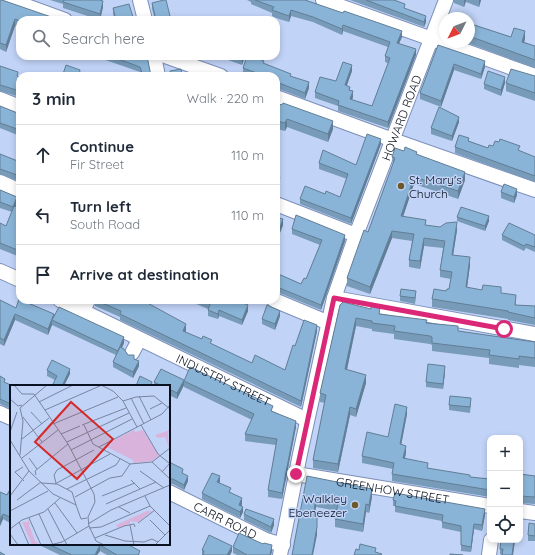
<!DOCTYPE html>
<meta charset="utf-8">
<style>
body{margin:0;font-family:Quicksand,sans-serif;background:#f2f2f3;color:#1f2937}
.controls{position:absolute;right:12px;bottom:12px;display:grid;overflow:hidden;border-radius:8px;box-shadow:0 2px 6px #0003}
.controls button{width:36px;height:36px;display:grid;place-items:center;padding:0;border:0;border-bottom:1px solid #e0e1e3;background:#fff;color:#1f2937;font:20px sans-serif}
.compass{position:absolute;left:439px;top:12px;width:36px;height:36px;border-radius:50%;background:#fff;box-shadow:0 2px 6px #0003;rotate:228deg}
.stop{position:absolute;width:12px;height:12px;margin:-9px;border:3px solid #db2777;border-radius:50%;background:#fff}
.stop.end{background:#db2777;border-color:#fff;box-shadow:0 1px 4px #0008}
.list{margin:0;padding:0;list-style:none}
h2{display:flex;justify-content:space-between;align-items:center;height:52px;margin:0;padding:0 16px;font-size:17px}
h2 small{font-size:13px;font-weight:400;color:#747a83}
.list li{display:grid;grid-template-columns:26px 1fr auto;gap:12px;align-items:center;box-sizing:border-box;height:60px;padding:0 16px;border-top:1px solid #e0e1e3}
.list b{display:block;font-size:15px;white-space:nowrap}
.list p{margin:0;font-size:13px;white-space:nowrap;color:#747a83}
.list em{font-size:13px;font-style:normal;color:#747a83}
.icon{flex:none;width:22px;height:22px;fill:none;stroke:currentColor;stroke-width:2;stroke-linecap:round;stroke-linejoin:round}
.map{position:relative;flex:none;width:535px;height:555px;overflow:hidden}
.search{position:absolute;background:#fff;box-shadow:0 2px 6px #0003;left:16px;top:16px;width:264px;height:44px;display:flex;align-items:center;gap:10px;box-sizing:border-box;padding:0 14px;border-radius:12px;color:#747a83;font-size:15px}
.panel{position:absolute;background:#fff;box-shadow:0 2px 6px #0003;left:16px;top:72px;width:264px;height:232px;border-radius:12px}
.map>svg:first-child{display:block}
</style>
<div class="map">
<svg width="535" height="555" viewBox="0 0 535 555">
<rect width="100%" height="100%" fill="#c1d3f7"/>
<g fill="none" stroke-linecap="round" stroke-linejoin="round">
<g stroke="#7b8fb9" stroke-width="16">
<g id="minor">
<path d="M 10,0 L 65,20"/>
<path d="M 140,0 L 145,20"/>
<path d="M 323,0 L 535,76"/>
<path d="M 154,56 L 158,76"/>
<path d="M 165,56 L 221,76"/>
<path d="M 276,97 L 393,140 L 535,190"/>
<path d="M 0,99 L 20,107"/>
<path d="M 0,182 L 20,191"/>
<path d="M 276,204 L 356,235"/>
<path d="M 0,271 L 20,280"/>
<path d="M 334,298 L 535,334"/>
<path id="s1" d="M 60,300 L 307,420"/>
<path d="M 274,300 L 329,323"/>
<path d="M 83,311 L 88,300"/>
<path d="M 132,353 L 139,340"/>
<path d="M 0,413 L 11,418"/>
<path id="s2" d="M 296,474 L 490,506"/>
<path id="s3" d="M 169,492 L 266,540 L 283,545"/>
<path d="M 520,511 L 535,513"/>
<path id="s4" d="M 280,555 L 300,454 L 334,298 L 356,235 L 446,0"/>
<path d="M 489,555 L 491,540"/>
</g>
</g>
<use href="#minor" stroke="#fff" stroke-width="14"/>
</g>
<path fill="#779bb9" d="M 0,0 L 20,20 L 20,28 L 15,26 L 6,52 L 0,49 Z
M 50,0 L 100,0 L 103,7 L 100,20 L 63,8 L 63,4 Z
M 247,0 L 305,0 L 402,37 L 399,43 L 416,55 L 388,128 L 338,111 L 338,106 L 315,98 L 315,92 L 336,81 L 352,71 L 346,86 L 350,90 L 353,97 L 352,100 L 372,106 L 388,63 L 385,62 L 385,56 L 388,47 L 343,31 L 342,35 L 313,22 L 291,16 L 289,22 L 279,19 L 272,16 L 272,13 L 251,4 L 251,2 Z
M 350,0 L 394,0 L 405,9 L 426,22 L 424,27 Z
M 454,0 L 481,0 L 479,7 L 466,2 L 464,7 L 454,3 Z
M 152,3 L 171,20 L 155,20 L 152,9 Z
M 113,8 L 133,20 L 115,20 L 113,14 Z
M 469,21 L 472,24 L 511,37 L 525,39 L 524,42 L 535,46 L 535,68 L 465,42 L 469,42 Z
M 438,45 L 485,67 L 481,79 L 454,70 L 441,107 L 420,99 L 420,93 Z
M 94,56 L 147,56 L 151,76 L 141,76 L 140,72 Z
M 191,56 L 201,56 L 200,59 Z
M 217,56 L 245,56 L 242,65 Z
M 264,64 L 291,76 L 309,88 L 305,99 L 279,89 L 276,89 L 276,76 L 250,76 L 243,74 L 243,68 Z
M 0,66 L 20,77 L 20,97 L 0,91 Z
M 535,76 L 535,101 L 506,91 L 506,83 Z
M 505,83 L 501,96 L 484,89 L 484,84 Z
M 276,103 L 333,129 L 328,142 L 287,127 L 285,131 L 277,129 L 277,121 L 276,120 Z
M 0,106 L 20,114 L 20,136 L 0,128 Z
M 459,122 L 452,141 L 431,134 L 431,128 Z
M 469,141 L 488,148 L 493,146 L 520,151 L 535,157 L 535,182 L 455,153 L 455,147 Z
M 381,144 L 351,224 L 300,204 L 300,199 L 325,194 L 340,197 L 347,179 L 319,169 L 319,163 L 356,165 Z
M 404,151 L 417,154 L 465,180 L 458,199 L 414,184 L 403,216 L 426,225 L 457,230 L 453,255 L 470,265 L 467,288 L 501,293 L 516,303 L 516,305 L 535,306 L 535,325 L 508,320 L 508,319 L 432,307 L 432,299 L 446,291 L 449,289 L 451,279 L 440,277 L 440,270 L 443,248 L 424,246 L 420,269 L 409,267 L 409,260 L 412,241 L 392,238 L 370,294 L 347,286 L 347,278 L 368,232 L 393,164 L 392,157 Z
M 0,154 L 20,162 L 20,182 L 0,174 Z
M 0,190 L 17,203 L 16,207 L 20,208 L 20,257 L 0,249 L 0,223 L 6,226 L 12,212 L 0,208 Z
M 501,192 L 517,195 L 514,203 L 501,198 Z
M 276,217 L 283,225 L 278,238 L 276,238 Z
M 457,217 L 489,221 L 485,231 L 457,221 Z
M 292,229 L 345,241 L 321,310 L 277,292 L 276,292 L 276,273 L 301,284 L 306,279 L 320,245 L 292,234 Z
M 502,235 L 535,235 L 535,252 L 526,248 L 524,251 L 502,240 Z
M 400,296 L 416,297 L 415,304 L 400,301 Z
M 0,300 L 16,308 L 54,314 L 124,343 L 122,348 L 128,355 L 134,359 L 139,366 L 133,378 L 113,367 L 113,362 L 116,355 L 52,325 L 48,335 L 15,320 L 4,346 L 0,344 Z
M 95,300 L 186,331 L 185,332 L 252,363 L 285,370 L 295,346 L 317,331 L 301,407 L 120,320 L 120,317 L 95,306 Z
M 194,300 L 235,300 L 248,311 L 242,325 L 219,316 L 218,319 L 208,316 L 208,309 L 194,303 Z
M 340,305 L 380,314 L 427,323 L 458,331 L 535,342 L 535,367 L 519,365 L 519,368 L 489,364 L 489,358 L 432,351 L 432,345 L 430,344 L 394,339 L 394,334 L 372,331 L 372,329 L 356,326 L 347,370 L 366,383 L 356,417 L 350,415 L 338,472 L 313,468 L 313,460 L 325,403 L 320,402 L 320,393 Z
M 280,316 L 275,330 L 262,324 L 262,319 Z
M 47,370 L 70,374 L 55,380 L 47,376 Z
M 445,372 L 443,389 L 426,387 L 426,382 Z
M 0,376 L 5,383 L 11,386 L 11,409 L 0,404 Z
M 184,381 L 273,412 L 296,427 L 282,499 L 268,497 L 268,490 L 276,445 L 245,441 L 245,434 L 252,420 L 184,387 Z
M 154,382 L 184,385 L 177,399 L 169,395 L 169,386 L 154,386 Z
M 471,404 L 470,413 L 449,410 L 449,405 Z
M 407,414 L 401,445 L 406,453 L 405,458 L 428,468 L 470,477 L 490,479 L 490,497 L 392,481 L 392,474 L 393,469 L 362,463 L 362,456 L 388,437 Z
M 169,462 L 183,473 L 188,481 L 184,490 L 173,484 L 169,484 Z
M 520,474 L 535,476 L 535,504 L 520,503 Z
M 307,476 L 372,497 L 369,513 L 366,512 L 363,532 L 335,527 L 335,519 L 337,511 L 316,507 L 315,516 L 317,525 L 317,535 Z
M 220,482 L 219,483 L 231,493 L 242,504 L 242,506 L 243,512 L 240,518 L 202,499 L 202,493 Z
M 11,491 L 11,520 L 10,523 L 3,519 L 0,526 L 0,492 L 7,495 Z
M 393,500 L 485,515 L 482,531 L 474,529 L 471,552 L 461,551 L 461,532 L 442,528 L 442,521 L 395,512 L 395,506 L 393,506 Z
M 244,514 L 274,525 L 271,533 L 244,520 Z
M 535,524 L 535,541 L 528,541 L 528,535 Z
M 515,540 L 513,555 L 502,555 L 500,554 L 500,549 Z
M 37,544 L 127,544 L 140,555 L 107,555 L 100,551 L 97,555 L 60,555 Z
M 233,547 L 272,551 L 271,555 L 237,555 L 233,553 Z
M 202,550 L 232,551 L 230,555 L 202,555 Z"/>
<path fill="#617e96" d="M 464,0 L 466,0 L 464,7 Z
M 479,0 L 481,0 L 479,7 Z
M 103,1 L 103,7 L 100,20 L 100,14 Z
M 291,10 L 291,16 L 289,22 L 289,16 Z
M 426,16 L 426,22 L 424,27 L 424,22 Z
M 133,17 L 133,20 L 121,20 Z
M 15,19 L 15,26 L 6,52 L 6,45 Z
M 343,25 L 343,31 L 342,35 L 342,29 Z
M 402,31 L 402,37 L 397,48 L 397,43 Z
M 525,31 L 525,39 L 522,49 L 522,42 Z
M 416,49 L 416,55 L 388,128 L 388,122 Z
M 243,56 L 245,56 L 242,65 L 242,60 Z
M 485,61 L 485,67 L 481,79 L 481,74 Z
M 454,64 L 454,70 L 441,107 L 441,101 Z
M 352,65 L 352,71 L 345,91 L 345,85 Z
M 505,77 L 505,83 L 501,96 L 501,90 Z
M 309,82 L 309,88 L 305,99 L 305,93 Z
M 353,91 L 353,97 L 350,105 L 350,99 Z
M 459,117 L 459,122 L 452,141 L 452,136 Z
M 287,119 L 287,127 L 285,131 L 285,123 Z
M 333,121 L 333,129 L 328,142 L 328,134 Z
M 381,139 L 381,144 L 351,224 L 351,218 Z
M 465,172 L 465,180 L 458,199 L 458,191 Z
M 280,177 L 280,182 L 276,192 L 276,186 Z
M 414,177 L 414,184 L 401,223 L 401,216 Z
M 517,189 L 517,195 L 514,203 L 514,197 Z
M 17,197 L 17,203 L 13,213 L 13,207 Z
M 489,216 L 489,221 L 485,231 L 485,226 Z
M 283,219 L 283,225 L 278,238 L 278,233 Z
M 457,222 L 457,230 L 452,262 L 452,255 Z
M 392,231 L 392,238 L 370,294 L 370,287 Z
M 345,235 L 345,241 L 321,310 L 321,305 Z
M 424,238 L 424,246 L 420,269 L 420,261 Z
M 470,257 L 470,265 L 466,295 L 466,287 Z
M 248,305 L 248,311 L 242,325 L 242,320 Z
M 219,310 L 219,316 L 218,319 L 218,314 Z
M 280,311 L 280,316 L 275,330 L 275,324 Z
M 15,314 L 15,320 L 4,346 L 4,340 Z
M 356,318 L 356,326 L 345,378 L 345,369 Z
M 52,320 L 52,325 L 48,335 L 48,329 Z
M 186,324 L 186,331 L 183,337 L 183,331 Z
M 317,325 L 317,331 L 301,407 L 301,401 Z
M 124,337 L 124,343 L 118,356 L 118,351 Z
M 139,361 L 139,366 L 133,378 L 133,372 Z
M 445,366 L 445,372 L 443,389 L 443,384 Z
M 70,369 L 70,374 L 64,386 L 62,386 Z
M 366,375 L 366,383 L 356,417 L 356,409 Z
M 184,380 L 184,385 L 177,399 L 177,393 Z
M 350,407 L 350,415 L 338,472 L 338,464 Z
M 407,407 L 407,414 L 400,451 L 400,444 Z
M 296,421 L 296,427 L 282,499 L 282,493 Z
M 406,446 L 406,453 L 403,465 L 403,458 Z
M 188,476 L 188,481 L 184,490 L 184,485 Z
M 220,476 L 220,482 L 217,487 L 217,482 Z
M 372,489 L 372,497 L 369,513 L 369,505 Z
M 242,498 L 242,504 L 239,510 L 239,505 Z
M 316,499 L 316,507 L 313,524 L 313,516 Z
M 366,504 L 366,512 L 363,532 L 363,524 Z
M 243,507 L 243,512 L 240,518 L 240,512 Z
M 485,509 L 485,515 L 482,531 L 482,525 Z
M 3,514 L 3,519 L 0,526 L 0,520 Z
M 11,514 L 11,520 L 10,523 L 10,517 Z
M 317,517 L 317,535 L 313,555 L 312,555 Z
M 274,519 L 274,525 L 271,533 L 271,527 Z
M 474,524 L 474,529 L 471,552 L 471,547 Z
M 514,540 L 515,540 L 513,555 L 512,555 Z
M 100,545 L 100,551 L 97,555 L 95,555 Z
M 272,545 L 272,551 L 271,555 L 270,555 Z
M 232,546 L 232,551 L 230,555 L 227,555 Z"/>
<path fill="#8ab4d7" stroke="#617e96" d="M 0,0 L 2,0 L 57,19 L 56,20 L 20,20 L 20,21 L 15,19 L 6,45 L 0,43 Z
M 64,0 L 100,0 L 103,1 L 100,14 L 63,2 Z
M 164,0 L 166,0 L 171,20 L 156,20 L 152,3 Z
M 255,0 L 305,0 L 343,13 L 344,11 L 402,31 L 397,43 L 416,49 L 388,122 L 338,105 L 339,101 L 315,92 L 320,77 L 336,81 L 343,62 L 352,65 L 345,85 L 350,87 L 349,90 L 353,91 L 350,99 L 372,106 L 390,58 L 385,56 L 390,42 L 343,25 L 342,29 L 313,17 L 291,10 L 289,16 L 272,10 L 274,7 Z
M 366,0 L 394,0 L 405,4 L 404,8 L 426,16 L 424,22 Z
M 129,4 L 133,17 L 121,20 L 116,20 L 113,8 Z
M 469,21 L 472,22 L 471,24 L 511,37 L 514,28 L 525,31 L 522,42 L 535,46 L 535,60 L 469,36 Z
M 438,45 L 485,61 L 481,74 L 454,64 L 441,101 L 420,93 Z
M 110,56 L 147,56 L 151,76 L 143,76 L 140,67 Z
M 232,56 L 243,56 L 242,60 Z
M 247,56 L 251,56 L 264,61 L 263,63 L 291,74 L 290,76 L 309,82 L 305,93 L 279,83 L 276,84 L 276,76 L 265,76 L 243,68 Z
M 66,65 L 80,70 L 79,76 L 68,76 L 63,74 Z
M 0,66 L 18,72 L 17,76 L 20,77 L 20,91 L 0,85 Z
M 181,69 L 182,76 L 171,76 L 170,71 Z
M 511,69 L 535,76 L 535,93 L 506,83 Z
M 488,71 L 505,77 L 501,90 L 484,84 Z
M 276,103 L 282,105 L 283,103 L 333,121 L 328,134 L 287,119 L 285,123 L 277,121 L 279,113 L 276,112 Z
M 0,106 L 20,114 L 20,130 L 0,123 Z
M 439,107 L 459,117 L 452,136 L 431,128 Z
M 367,134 L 381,139 L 351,218 L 300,199 L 305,186 L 325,194 L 326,191 L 340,197 L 348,174 L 319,163 L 323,150 L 356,165 Z
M 459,135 L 469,138 L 468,141 L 488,148 L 489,145 L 493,146 L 495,141 L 499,142 L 500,139 L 520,146 L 518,150 L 535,157 L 535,176 L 455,147 Z
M 405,147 L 417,152 L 416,154 L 465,172 L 458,191 L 414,177 L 401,216 L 426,220 L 425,225 L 440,227 L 446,223 L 457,222 L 452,255 L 470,257 L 466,287 L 482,290 L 483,285 L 501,287 L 501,293 L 516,295 L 515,305 L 535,306 L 535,318 L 508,312 L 508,311 L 432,299 L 434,289 L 446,291 L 447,289 L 449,289 L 452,272 L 440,270 L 445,241 L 424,238 L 420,261 L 409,260 L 414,234 L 392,231 L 370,287 L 347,278 L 364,230 L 368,232 L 395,158 L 392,157 L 395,148 L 404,151 Z
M 0,154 L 20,162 L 20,176 L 0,169 Z
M 276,175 L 280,177 L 276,186 Z
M 504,184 L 517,189 L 514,197 L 501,192 Z
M 0,190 L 17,197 L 13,207 L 0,202 Z
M 14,206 L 20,208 L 20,251 L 0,243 L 0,223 L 6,226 Z
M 461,207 L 489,216 L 485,226 L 457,217 Z
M 296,215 L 345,235 L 321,305 L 277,287 L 276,287 L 276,273 L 301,284 L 304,278 L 306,279 L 322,240 L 292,229 Z
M 276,217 L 283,219 L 278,233 L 276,232 Z
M 509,223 L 535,235 L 535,247 L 526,244 L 524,246 L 502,235 Z
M 401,289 L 416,291 L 415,298 L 400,296 Z
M 19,299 L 20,300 L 21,300 L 54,314 L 48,329 L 15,314 L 4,340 L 0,338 L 0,300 L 16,308 Z
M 95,300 L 142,300 L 186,324 L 183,331 L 202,339 L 203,336 L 212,340 L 210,343 L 252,363 L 255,355 L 285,370 L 293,345 L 295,346 L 304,320 L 317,325 L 301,401 L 120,314 L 121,311 Z
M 200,300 L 235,300 L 248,305 L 242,320 L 219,310 L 218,314 L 208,310 L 210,304 Z
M 343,302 L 371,309 L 371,306 L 380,308 L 379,314 L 427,320 L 426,323 L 458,326 L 458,331 L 535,342 L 535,358 L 519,356 L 519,359 L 489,355 L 490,350 L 432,343 L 432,337 L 430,336 L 394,331 L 395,326 L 372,323 L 372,321 L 356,318 L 345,369 L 366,375 L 356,409 L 350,407 L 338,464 L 313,460 L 326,395 L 320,393 L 340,305 Z
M 267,305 L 280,311 L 275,324 L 262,319 Z
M 59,307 L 124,337 L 118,351 L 52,320 Z
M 120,347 L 124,349 L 128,355 L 134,355 L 134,359 L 139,361 L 133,372 L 113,362 Z
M 52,360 L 70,369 L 62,386 L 52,386 L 57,376 L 47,370 Z
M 428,364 L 445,366 L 443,384 L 426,382 Z
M 190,367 L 273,406 L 271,411 L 296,421 L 282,493 L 268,490 L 277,439 L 245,434 L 254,414 L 184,381 Z
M 161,369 L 184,380 L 177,393 L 169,389 L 169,386 L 162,386 L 154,382 Z
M 0,376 L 5,379 L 4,382 L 13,386 L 11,386 L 11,404 L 0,399 Z
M 140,376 L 152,382 L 151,386 L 136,386 Z
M 450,396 L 471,398 L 470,407 L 449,405 Z
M 395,404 L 407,407 L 400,444 L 406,446 L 403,458 L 428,463 L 427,468 L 470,475 L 470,477 L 490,479 L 490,490 L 392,474 L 394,463 L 362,456 L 367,432 L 388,437 Z
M 169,462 L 183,469 L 182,473 L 188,476 L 184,485 L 173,479 L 169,479 Z
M 212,473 L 220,476 L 217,482 L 231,488 L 229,492 L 242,498 L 239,505 L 243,507 L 240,512 L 202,493 Z
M 520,474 L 535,476 L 535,497 L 520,496 Z
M 307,476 L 372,489 L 369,505 L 366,504 L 363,524 L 335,519 L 338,503 L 316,499 L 313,516 L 317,517 L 317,527 L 312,555 L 292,555 Z
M 9,491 L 11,491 L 11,514 L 10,517 L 3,514 L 0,520 L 0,492 L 7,495 Z
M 395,493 L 485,509 L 482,525 L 474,524 L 471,547 L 461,545 L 461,526 L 442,522 L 443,515 L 395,506 L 396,501 L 393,500 Z
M 246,509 L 274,519 L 271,527 L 244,514 Z
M 529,523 L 535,524 L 535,536 L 528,535 Z
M 239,533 L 263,544 L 264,543 L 272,545 L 270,555 L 247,555 L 233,547 Z
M 209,535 L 232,546 L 227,555 L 203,555 L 204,551 L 202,550 Z
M 501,540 L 514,540 L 512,555 L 502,555 L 503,549 L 500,549 Z
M 48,544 L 127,544 L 140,551 L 138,555 L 117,555 L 100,545 L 95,555 L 72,555 Z
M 360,544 L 376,548 L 375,552 L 382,554 L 381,555 L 354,555 L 356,549 L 359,550 Z
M 0,552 L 5,555 L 0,555 Z
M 450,554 L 463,555 L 450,555 Z"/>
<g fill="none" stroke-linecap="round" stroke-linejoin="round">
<path stroke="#db2777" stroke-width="5" d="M 296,474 L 334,298 L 504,329"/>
</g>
<g fill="#6e5827" stroke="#c1d3f7" stroke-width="1.5">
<circle cx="401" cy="186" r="4"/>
<circle cx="355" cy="505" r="4"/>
</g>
<g text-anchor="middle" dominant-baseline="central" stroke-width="3" stroke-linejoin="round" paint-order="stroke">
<g font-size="12" fill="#0a1120" stroke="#c1d3f7">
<text stroke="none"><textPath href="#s4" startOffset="455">HOWARD ROAD</textPath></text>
<text stroke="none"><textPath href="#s1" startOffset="182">INDUSTRY STREET</textPath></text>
<text stroke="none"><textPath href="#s2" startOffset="98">GREENHOW STREET</textPath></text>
<text stroke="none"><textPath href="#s3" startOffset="63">CARR ROAD</textPath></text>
</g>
<g font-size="12" fill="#0a1120" stroke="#c1d3f7" text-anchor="start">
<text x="409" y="179">St. Mary's<tspan x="409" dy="14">Church</tspan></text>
<text x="347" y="498" text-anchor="end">Walkley<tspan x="347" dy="14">Ebeneezer</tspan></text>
</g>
</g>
<g transform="translate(10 385)">
<rect width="160" height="160" fill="#c1d3f7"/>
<path d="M 124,45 L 125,47 L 133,45 L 149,71 L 142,76 L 123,78 L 123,75 L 97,62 L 102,59 L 100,57 ZM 160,45 L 158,48 L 159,63 L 155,52 L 148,53 L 145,50 ZM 137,126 L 142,126 L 128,137 L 120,136 L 120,139 L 108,143 L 106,140 ZM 18,134 L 20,139 L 19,140 L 25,156 L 30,160 L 22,160 L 12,137 L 18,137 Z" fill="#dab3dd"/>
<path fill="none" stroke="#7885a1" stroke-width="1" d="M 4,0 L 12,9 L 24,9M 91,0 L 103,6 L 113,16 L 127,42M 24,9 L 58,59 L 84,109 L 85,117 L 78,132 L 79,141 L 86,156 L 94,160M 129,11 L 141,35M 121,13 L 134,39M 0,14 L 8,21 L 12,20M 113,16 L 126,12 L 144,11 L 160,24M 29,17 L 63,0M 140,24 L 152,18M 35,25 L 92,0M 21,27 L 32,39M 13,32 L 32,57M 43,39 L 108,12M 72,40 L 116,23M 74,40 L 83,59 L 120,79 L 142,77 L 160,63M 131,40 L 148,69 L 159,78M 0,47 L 7,27M 51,49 L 70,41M 12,54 L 39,33M 0,55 L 19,86 L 43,109 L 66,120 L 71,134 L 77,133M 57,57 L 119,28M 89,62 L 152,29 L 160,20M 61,65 L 122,34M 10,70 L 13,36 L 10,23 L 37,0M 12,73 L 48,45M 19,73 L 27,84M 142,77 L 160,94M 13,82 L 5,87 L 14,96M 130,86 L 154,103M 152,87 L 160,78M 26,90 L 25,86 L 58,59M 121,95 L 130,104M 31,98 L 47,99 L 62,107 L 66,120M 46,98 L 44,90 L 47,85 L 84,65M 45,99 L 100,69M 57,104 L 106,80 L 110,74M 0,111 L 19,86M 92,111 L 125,98M 135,111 L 140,121 L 160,141M 65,112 L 100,93 L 112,91 L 120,79M 7,115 L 31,97M 45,118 L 67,148M 96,119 L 146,97M 109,122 L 120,128M 38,124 L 57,160M 0,126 L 38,106M 29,129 L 43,160M 19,133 L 31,160M 140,135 L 155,150M 9,137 L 19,160M 128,138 L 145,125M 78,139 L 101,125 L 160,100M 120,140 L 124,160M 79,143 L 91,142 L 140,121M 0,144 L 12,135 L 34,127 L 50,113M 0,149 L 8,160M 95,150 L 115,156 L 134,157 L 142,154 L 148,157M 85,153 L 114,141 L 124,139 L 125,142M 40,160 L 52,157 L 79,141M 145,160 L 160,145"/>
<path fill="#d62828" fill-opacity="0.15" stroke="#d62828" stroke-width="2" d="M 61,17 L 103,54 L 67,94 L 25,57 Z"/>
<rect width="160" height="160" fill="none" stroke="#0a1120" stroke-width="2"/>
</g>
</svg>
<div class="controls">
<button>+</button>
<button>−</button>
<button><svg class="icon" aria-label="locate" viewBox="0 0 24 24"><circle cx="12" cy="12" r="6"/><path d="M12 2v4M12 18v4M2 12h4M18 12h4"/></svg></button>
</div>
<svg class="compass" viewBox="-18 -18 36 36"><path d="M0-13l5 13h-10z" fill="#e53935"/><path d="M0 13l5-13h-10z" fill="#747a83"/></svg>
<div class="stop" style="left:504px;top:329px"></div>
<div class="stop end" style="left:296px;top:474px"></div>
<div class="search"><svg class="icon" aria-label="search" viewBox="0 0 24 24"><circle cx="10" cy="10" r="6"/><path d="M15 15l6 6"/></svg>Search here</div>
<section class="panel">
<h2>3 min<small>Walk · 220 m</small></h2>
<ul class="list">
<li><svg class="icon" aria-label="ahead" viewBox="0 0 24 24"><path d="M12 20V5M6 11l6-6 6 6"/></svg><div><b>Continue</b><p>Fir Street</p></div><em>110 m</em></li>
<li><svg class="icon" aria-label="left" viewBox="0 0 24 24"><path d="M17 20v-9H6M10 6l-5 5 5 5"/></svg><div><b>Turn left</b><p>South Road</p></div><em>110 m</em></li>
<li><svg class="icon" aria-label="arrive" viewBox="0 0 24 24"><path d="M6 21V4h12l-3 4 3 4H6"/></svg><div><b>Arrive at destination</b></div></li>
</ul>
</section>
</div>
